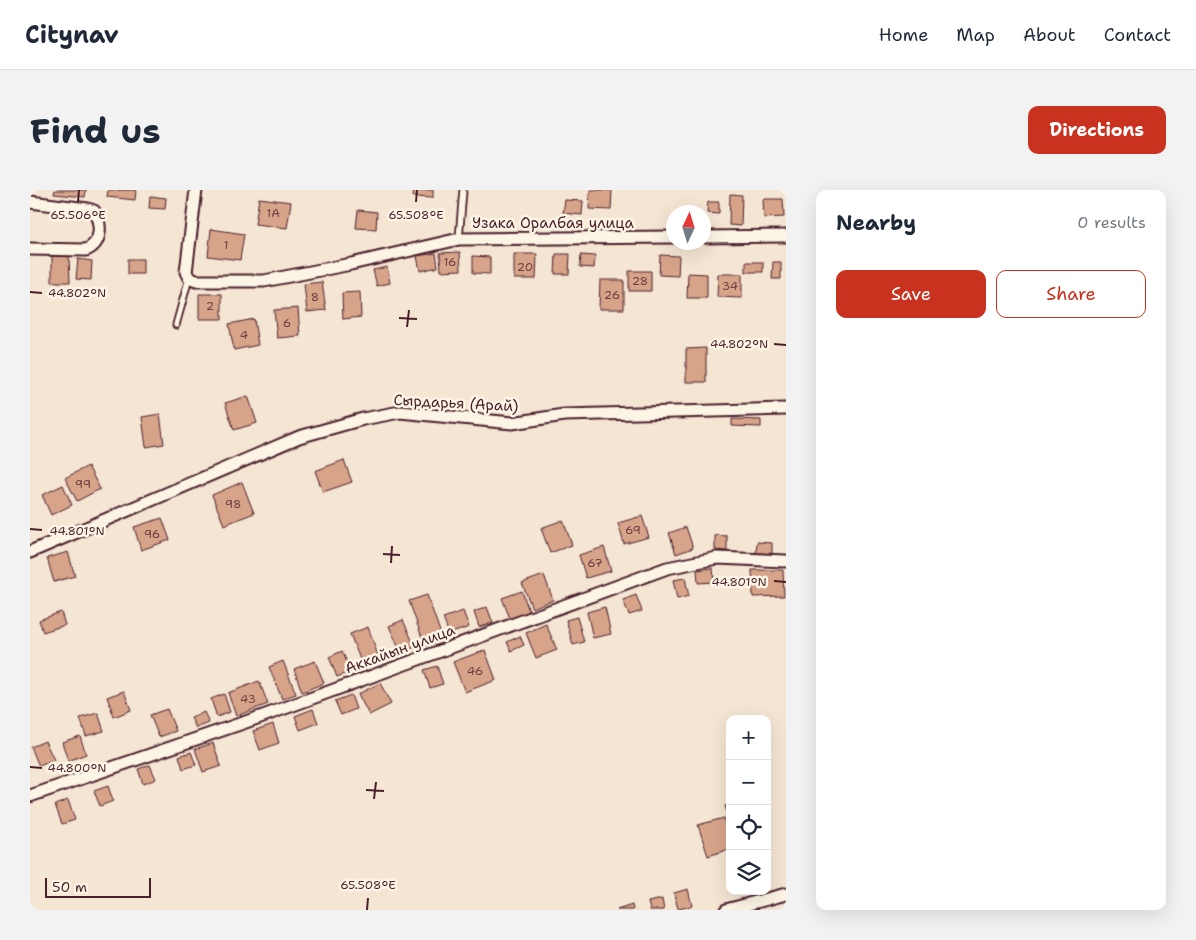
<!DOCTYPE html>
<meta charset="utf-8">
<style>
body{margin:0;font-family:"Shantell Sans",sans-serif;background:#f2f2f3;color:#1f2937}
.controls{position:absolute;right:15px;bottom:15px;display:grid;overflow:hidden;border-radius:10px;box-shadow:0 5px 20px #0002}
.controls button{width:45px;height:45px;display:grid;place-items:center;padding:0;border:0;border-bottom:1px solid #e0e1e3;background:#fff;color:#1f2937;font:25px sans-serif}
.compass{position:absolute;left:636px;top:15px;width:45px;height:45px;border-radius:50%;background:#fff;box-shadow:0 5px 20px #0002;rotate:4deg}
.scale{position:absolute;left:15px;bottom:12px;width:106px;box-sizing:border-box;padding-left:5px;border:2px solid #4a1f2b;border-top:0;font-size:14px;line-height:18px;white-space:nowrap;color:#4a1f2b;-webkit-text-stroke:4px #fcf5e5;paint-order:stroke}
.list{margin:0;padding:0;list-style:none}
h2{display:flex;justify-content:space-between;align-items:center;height:65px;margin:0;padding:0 20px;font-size:21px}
h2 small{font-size:16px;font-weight:400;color:#747a83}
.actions{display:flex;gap:10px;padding:15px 20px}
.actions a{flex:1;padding:11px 0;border:1px solid #c8321e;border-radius:10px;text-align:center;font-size:18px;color:#c8321e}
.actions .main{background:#c8321e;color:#fff}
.icon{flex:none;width:28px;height:28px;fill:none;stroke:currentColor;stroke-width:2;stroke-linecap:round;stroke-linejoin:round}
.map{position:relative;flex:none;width:756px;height:720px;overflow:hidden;border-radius:10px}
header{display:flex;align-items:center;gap:30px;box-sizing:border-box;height:70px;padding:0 25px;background:#fff;border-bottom:1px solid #e0e1e3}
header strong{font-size:24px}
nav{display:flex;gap:28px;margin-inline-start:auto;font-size:18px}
.intro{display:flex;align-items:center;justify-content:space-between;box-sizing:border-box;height:120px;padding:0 30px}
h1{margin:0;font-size:35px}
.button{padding:12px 22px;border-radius:10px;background:#c8321e;color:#fff;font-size:18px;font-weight:700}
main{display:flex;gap:30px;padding:0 30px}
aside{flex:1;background:#fff;border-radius:10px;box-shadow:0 5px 20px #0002}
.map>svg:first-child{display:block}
</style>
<header>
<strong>Citynav</strong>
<nav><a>Home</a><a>Map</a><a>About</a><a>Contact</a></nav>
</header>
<div class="intro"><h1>Find us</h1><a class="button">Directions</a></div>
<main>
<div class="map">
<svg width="756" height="720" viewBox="0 0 756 720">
<rect width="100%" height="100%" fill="#f5e5d3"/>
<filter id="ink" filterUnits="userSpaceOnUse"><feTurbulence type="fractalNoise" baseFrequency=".02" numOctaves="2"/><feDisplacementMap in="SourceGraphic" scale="10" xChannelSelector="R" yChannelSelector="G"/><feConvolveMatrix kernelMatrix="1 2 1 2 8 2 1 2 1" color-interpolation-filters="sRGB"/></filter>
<g filter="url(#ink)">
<path fill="#d7a48a" stroke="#4a1f2b" d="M 25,0 L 56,0 L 55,7 L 24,4 Z
M 78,0 L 106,0 L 105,10 L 77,7 Z
M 384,0 L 403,0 L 403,8 L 383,7 Z
M 560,0 L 582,0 L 581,20 L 559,19 Z
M 700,4 L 712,5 L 711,36 L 699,35 Z
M 120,6 L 136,8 L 135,19 L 119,18 Z
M 229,8 L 261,12 L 257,38 L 225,34 Z
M 733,9 L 753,9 L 754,27 L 734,28 Z
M 535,10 L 553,11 L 552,25 L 533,23 Z
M 678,12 L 689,12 L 689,24 L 677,23 Z
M 328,20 L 347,22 L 346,39 L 326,38 Z
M 181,39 L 214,44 L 210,70 L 178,66 Z
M 430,62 L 431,80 L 411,81 L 410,63 Z
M 406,63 L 408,77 L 390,81 L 387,66 Z
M 484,64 L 507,64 L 506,89 L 484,89 Z
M 526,64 L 540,64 L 539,84 L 525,84 Z
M 551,65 L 565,66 L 564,78 L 550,77 Z
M 630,65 L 649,66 L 648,86 L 629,85 Z
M 22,66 L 39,66 L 40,92 L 22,92 Z
M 443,66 L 460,67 L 460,84 L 443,83 Z
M 48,69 L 62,71 L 61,90 L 46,89 Z
M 98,69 L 113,69 L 113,84 L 98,84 Z
M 716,72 L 733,72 L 733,82 L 716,82 Z
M 743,72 L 751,72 L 751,89 L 742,89 Z
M 357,77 L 360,93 L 347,96 L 343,80 Z
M 599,81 L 621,81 L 621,101 L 599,101 Z
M 658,83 L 677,84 L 677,108 L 657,108 Z
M 688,84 L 712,84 L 712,108 L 687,107 Z
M 570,90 L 594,90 L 594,119 L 569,119 Z
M 292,92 L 296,120 L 277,122 L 274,94 Z
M 330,102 L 331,127 L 313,129 L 312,103 Z
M 169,104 L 192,104 L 192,129 L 169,129 Z
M 268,118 L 270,146 L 247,148 L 244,120 Z
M 224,129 L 228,155 L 204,160 L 199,134 Z
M 676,158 L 676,192 L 656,192 L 656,159 Z
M 218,206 L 227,233 L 204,240 L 195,213 Z
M 130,224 L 134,254 L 116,257 L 112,227 Z
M 702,229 L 731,230 L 731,237 L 702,236 Z
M 314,270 L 322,292 L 293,302 L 285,281 Z
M 58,276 L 70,299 L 47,311 L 35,288 Z
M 212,292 L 224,323 L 194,335 L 182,305 Z
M 33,295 L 42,315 L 21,325 L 12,305 Z
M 612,326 L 619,347 L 594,354 L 588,333 Z
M 132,328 L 140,350 L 111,360 L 104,337 Z
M 533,330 L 542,355 L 520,363 L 511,338 Z
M 656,337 L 663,358 L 646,364 L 639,343 Z
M 685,345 L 697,346 L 697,361 L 685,360 Z
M 727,352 L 742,353 L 742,364 L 726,363 Z
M 574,357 L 581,381 L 556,388 L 549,365 Z
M 38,362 L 45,386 L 24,392 L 17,368 Z
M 683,378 L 684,392 L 668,393 L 667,380 Z
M 722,380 L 753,380 L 754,406 L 723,407 Z
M 514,385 L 523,410 L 502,418 L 492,393 Z
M 655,388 L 659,406 L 647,409 L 643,390 Z
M 492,401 L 500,424 L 481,431 L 472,408 Z
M 397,405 L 413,450 L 395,456 L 379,411 Z
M 606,405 L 612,421 L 599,425 L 593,410 Z
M 457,417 L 463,433 L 449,437 L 444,422 Z
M 575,417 L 581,444 L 563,448 L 557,422 Z
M 433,421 L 439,437 L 419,444 L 413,428 Z
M 31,422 L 35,435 L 13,442 L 9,430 Z
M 547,427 L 554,452 L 543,455 L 536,430 Z
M 373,430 L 385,457 L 371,463 L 359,436 Z
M 516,434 L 527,460 L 506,468 L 496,443 Z
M 338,437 L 350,471 L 333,477 L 320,444 Z
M 490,446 L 494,455 L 481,461 L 477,452 Z
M 455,460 L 466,490 L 435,502 L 423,472 Z
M 312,461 L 321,481 L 307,487 L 299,467 Z
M 253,471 L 266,504 L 252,509 L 239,477 Z
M 285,471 L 294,493 L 272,502 L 264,479 Z
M 407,476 L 413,494 L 400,498 L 394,480 Z
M 229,491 L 238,514 L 206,526 L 198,503 Z
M 350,493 L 361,514 L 339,525 L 328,504 Z
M 94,501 L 101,520 L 84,527 L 77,507 Z
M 194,504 L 200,522 L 187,527 L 181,509 Z
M 321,505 L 326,519 L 311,525 L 305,511 Z
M 137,519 L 146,541 L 129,547 L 120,525 Z
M 283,519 L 288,533 L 270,540 L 265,526 Z
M 174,522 L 179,533 L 166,538 L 161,528 Z
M 68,523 L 74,541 L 56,546 L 50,528 Z
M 243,534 L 249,553 L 230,560 L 223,541 Z
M 50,546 L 56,564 L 38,571 L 32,552 Z
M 15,551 L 24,570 L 9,576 L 1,557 Z
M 183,553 L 191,576 L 173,582 L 165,559 Z
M 161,562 L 166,575 L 153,579 L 149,566 Z
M 120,575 L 126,589 L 113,594 L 108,579 Z
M 78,596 L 83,611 L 70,616 L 64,601 Z
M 38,610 L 45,630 L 32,634 L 25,615 Z
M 700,615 L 700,633 L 695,616 Z
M 694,628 L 700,646 L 700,659 L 678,666 L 668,635 Z
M 658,699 L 662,716 L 648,719 L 644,703 Z
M 632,709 L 634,720 L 620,720 L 618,712 Z
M 602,715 L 603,720 L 587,720 Z"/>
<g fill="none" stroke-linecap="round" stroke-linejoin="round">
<g stroke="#4a1f2b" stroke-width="9">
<path id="service" d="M 429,49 L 433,0
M 146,135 L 159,88"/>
</g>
<g stroke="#4a1f2b" stroke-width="15">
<path id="minor" d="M 166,0 L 156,82 L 159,88 L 166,91 L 234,91 L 321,74 L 429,49 L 644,47
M 0,12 L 58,19 L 64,21 C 72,35 72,53 56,60 L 0,59
M 674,47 L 756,46
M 0,362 L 269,247 L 333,229 L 370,222 L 482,233 L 534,225 L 756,219
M 0,606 L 233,526 L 637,378 L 687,368 L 756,371
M 696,720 L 756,704"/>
</g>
<use href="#service" stroke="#fcf5e5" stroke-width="5.5"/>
<use href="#minor" stroke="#fcf5e5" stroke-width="11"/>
</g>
</g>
<path fill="none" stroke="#4a1f2b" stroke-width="2" d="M 48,12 L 49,0M 386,12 L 387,0M 0,102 L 12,103M 369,128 L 387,129M 377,137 L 379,120M 744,154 L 756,155M 0,339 L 12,340M 353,364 L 370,365M 361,373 L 362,356M 744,391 L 756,392M 0,577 L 12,578M 336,600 L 354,601M 344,609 L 346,592M 337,720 L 338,708"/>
<g text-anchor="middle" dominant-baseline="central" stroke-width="5" stroke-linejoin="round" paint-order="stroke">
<g font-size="12" fill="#6d4043">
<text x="243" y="23">1А</text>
<text x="196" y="55">1</text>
<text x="420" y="72">16</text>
<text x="495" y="77">20</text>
<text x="610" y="91">28</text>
<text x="700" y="96">34</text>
<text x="582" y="105">26</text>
<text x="285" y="107">8</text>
<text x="180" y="116">2</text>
<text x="257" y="133">6</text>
<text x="214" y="145">4</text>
<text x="53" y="294">99</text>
<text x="203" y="314">98</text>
<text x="603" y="340">69</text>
<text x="122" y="344">96</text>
<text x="565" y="373">67</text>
<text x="445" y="481">46</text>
<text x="218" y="509">43</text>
</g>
<g font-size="15" fill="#4a1f2b" stroke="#fcf5e5">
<text x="523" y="33">Узака Оралбая улица</text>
<text transform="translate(426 213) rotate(3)">Сырдарья (Арай)</text>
<text transform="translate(370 459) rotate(-20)">Аккайын улица</text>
</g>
</g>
<g font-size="12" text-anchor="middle" fill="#4a1f2b" stroke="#fcf5e5" stroke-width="5" stroke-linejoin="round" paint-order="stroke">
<text x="48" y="29">65.506°E</text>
<text x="386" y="29">65.508°E</text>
<text x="47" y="107">44.802°N</text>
<text x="709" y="158">44.802°N</text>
<text x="47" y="345">44.801°N</text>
<text x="709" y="396">44.801°N</text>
<text x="47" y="582">44.800°N</text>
<text x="338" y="699">65.508°E</text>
</g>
</svg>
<div class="controls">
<button>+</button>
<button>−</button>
<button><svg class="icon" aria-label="locate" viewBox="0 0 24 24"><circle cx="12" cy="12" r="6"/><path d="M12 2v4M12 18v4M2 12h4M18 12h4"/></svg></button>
<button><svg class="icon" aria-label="layers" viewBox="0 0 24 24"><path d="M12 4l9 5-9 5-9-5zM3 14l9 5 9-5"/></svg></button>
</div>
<svg class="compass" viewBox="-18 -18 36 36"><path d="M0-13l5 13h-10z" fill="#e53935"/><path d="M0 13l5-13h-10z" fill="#747a83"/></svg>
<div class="scale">50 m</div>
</div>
<aside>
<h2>Nearby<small>0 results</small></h2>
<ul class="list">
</ul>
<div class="actions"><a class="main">Save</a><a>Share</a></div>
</aside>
</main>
